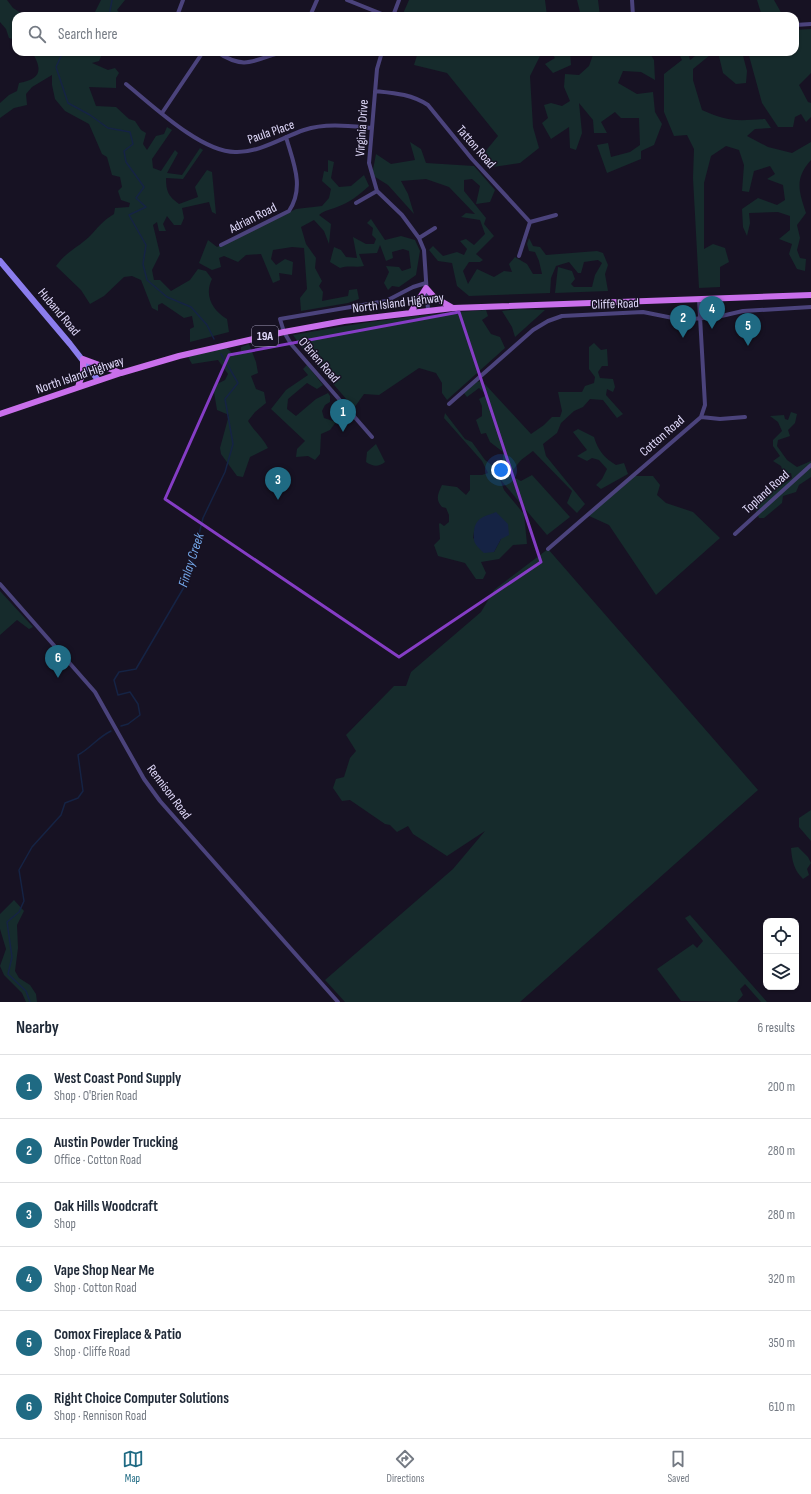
<!DOCTYPE html>
<meta charset="utf-8">
<style>
body{margin:0;font-family:"Sofia Sans Condensed",sans-serif;background:#f2f2f3;color:#1f2937}
.controls{position:absolute;right:12px;bottom:12px;display:grid;overflow:hidden;border-radius:8px;box-shadow:0 1px 3px #0004}
.controls button{width:36px;height:36px;display:grid;place-items:center;padding:0;border:0;border-bottom:1px solid #e0e1e3;background:#fff;color:#1f2937;font:20px sans-serif}
.you{position:absolute;left:501px;top:470px;width:14px;height:14px;margin:-10px;border:3px solid #fff;border-radius:50%;background:#1a73e8;box-shadow:0 0 0 6px #1a73e833}
.badge{display:grid;place-items:center;width:26px;height:26px;border-radius:50%;background:#1f6a83;color:#fff;font-size:13px;font-weight:700}
.pin{position:absolute;translate:-50% -33px;filter:drop-shadow(0 1px 2px #0008)}
.pin::after{content:'';position:absolute;top:21px;width:14px;height:12px;background:inherit;clip-path:polygon(0 0,100% 0,50% 100%)}
.list{margin:0;padding:0;list-style:none}
h2{display:flex;justify-content:space-between;align-items:center;height:52px;margin:0;padding:0 16px;font-size:17px}
h2 small{font-size:13px;font-weight:400;color:#747a83}
.list li{display:grid;grid-template-columns:26px 1fr auto;gap:12px;align-items:center;box-sizing:border-box;height:64px;padding:0 16px;border-top:1px solid #e0e1e3}
.list b{display:block;font-size:15px;white-space:nowrap}
.list p{margin:0;font-size:13px;white-space:nowrap;color:#747a83}
.list em{font-size:13px;font-style:normal;color:#747a83}
.icon{flex:none;width:22px;height:22px;fill:none;stroke:currentColor;stroke-width:2;stroke-linecap:round;stroke-linejoin:round}
.map{position:relative;flex:none;width:811px;height:1002px;overflow:hidden}
.search{position:absolute;background:#fff;box-shadow:0 1px 3px #0004;left:12px;right:12px;top:12px;height:44px;display:flex;align-items:center;gap:10px;box-sizing:border-box;padding:0 14px;border-radius:12px;color:#747a83;font-size:15px}
.sheet{height:436px;background:#fff}
nav{display:flex;justify-content:space-around;align-items:center;box-sizing:border-box;height:56px;border-top:1px solid #e0e1e3;background:#fff;font-size:11px;color:#747a83}
nav a{display:grid;justify-items:center;gap:2px}
nav .on{color:#1f6a83}
.map>svg:first-child{display:block}
</style>
<div class="map">
<svg width="811" height="1002" viewBox="0 0 811 1002">
<rect width="100%" height="100%" fill="#171223"/>
<path fill="#162b2c" fill-rule="evenodd" d="M 0,0 L 7,0 L 13,8 L 26,16 L 16,16 L 16,40 L 9,38 L 6,29 L 0,22 Z
M 101,0 L 125,0 L 117,10 L 122,16 L 93,16 Z
M 409,0 L 545,0 L 547,16 L 402,16 Z
M 577,0 L 598,0 L 600,16 L 581,16 Z
M 757,0 L 774,0 L 783,16 L 762,16 Z
M 811,29 L 811,73 L 799,85 L 808,102 L 811,103 L 811,117 L 806,122 L 801,114 L 795,117 L 793,127 L 778,127 L 762,103 L 748,52 L 795,52 L 795,30 Z
M 32,52 L 101,52 L 102,54 L 99,61 L 92,63 L 108,70 L 115,68 L 119,73 L 116,78 L 116,88 L 89,87 L 96,106 L 116,107 L 129,119 L 135,121 L 141,130 L 146,133 L 143,144 L 147,150 L 156,136 L 164,134 L 167,127 L 172,130 L 152,159 L 153,168 L 161,171 L 175,150 L 178,153 L 167,173 L 182,175 L 200,148 L 203,150 L 183,179 L 166,178 C 166,191 168,196 179,204 L 198,197 L 195,187 L 207,170 L 212,172 L 216,214 L 212,212 L 209,202 L 182,208 L 184,218 L 181,225 L 174,225 L 167,216 L 163,224 L 166,231 L 159,231 L 157,222 L 153,225 L 160,254 L 152,270 L 154,280 L 160,280 L 171,291 L 190,280 L 198,269 L 206,271 L 212,279 C 204,295 212,310 227,319 L 229,332 L 190,342 L 190,329 L 194,327 L 192,316 L 184,318 L 162,303 L 158,305 L 158,311 L 152,308 L 141,280 L 132,276 L 124,277 L 104,296 L 90,304 L 81,290 L 56,266 C 66,252 77,248 89,237 C 98,228 102,221 114,214 L 115,208 L 129,207 L 130,203 L 121,200 L 118,191 L 122,187 L 120,177 L 112,175 L 107,157 L 102,154 L 89,124 L 65,111 L 55,99 L 52,85 L 52,75 L 32,87 L 26,94 L 27,105 L 14,108 L 0,118 L 0,103 L 9,95 L 17,91 L 19,83 C 41,79 43,70 32,52 Z
M 418,52 L 542,52 L 530,76 L 533,127 L 539,148 L 520,163 L 493,167 L 484,153 L 498,136 L 447,73 L 414,65 Z
M 551,52 L 570,52 L 571,65 L 553,73 L 545,64 L 555,58 Z
M 594,52 L 649,52 L 654,60 L 655,80 L 641,72 L 623,71 L 618,83 L 637,94 L 653,92 L 655,112 L 662,124 L 654,145 L 641,151 L 641,159 L 607,173 L 597,145 L 608,143 L 611,157 L 630,152 L 640,145 L 639,118 L 621,118 L 615,112 L 601,122 L 607,133 L 594,133 L 593,120 L 579,103 L 582,133 L 576,150 L 570,148 L 569,127 L 551,139 L 542,123 L 548,118 L 544,105 L 551,103 L 562,106 L 570,101 L 564,87 L 565,74 L 579,75 L 589,66 Z
M 678,52 L 688,52 L 690,60 C 697,55 702,49 710,55 L 693,69 L 693,80 L 702,110 C 729,122 736,121 765,119 L 771,128 L 755,129 L 747,136 L 768,147 L 792,153 L 811,142 L 811,160 C 794,179 799,191 806,213 L 797,225 L 800,238 L 797,250 L 800,258 L 806,259 L 805,271 L 797,269 L 789,254 L 792,244 L 779,239 L 790,230 L 790,216 L 778,212 L 749,213 L 750,223 L 747,236 L 743,227 L 742,209 L 758,198 L 777,205 L 785,200 L 783,185 L 767,179 L 775,174 L 770,166 L 754,171 L 749,192 L 742,191 L 744,165 L 739,150 L 726,146 L 711,156 L 704,183 L 704,249 L 713,244 L 725,248 L 729,262 L 720,267 L 720,287 L 699,288 L 693,178 L 694,149 L 687,135 L 674,136 L 664,112 L 664,74 L 682,60 Z
M 718,52 L 742,52 L 747,71 L 746,83 L 736,84 L 723,73 Z
M 410,142 L 421,149 L 426,163 L 474,166 L 495,190 L 490,202 L 476,204 L 480,186 L 472,179 L 464,180 L 464,191 L 486,218 L 484,224 L 494,236 L 476,254 L 483,260 L 480,262 L 469,262 L 463,271 L 468,284 L 477,269 L 494,277 L 504,271 L 512,272 L 509,264 L 515,257 L 527,264 L 533,274 L 542,274 L 539,261 L 535,252 L 529,251 L 527,244 L 529,238 L 533,246 L 540,247 L 546,255 L 597,251 L 603,253 L 608,265 L 605,274 L 608,291 L 555,293 L 558,267 L 572,271 L 575,279 L 571,284 L 574,287 L 592,287 L 595,275 L 602,263 L 598,260 L 584,262 L 581,273 L 578,273 L 569,262 L 556,266 L 551,278 L 550,293 L 469,296 L 457,286 L 452,263 L 438,261 L 429,250 L 433,246 L 443,256 L 457,252 L 464,255 L 467,249 L 460,241 L 466,239 L 474,245 L 485,234 L 480,220 L 461,217 L 466,213 L 475,214 L 449,187 L 426,179 L 401,181 L 408,194 L 414,214 L 388,185 L 372,175 L 376,154 L 391,164 L 415,160 Z
M 328,160 L 334,162 L 331,178 L 339,187 L 351,186 L 364,175 L 369,186 C 359,195 349,203 337,207 C 330,210 325,210 319,215 L 331,224 L 329,244 L 324,231 L 314,220 L 301,227 L 306,244 L 316,258 L 315,268 L 322,281 L 319,286 L 323,292 L 322,301 L 348,296 L 349,290 L 357,289 L 359,299 L 348,303 L 301,311 L 300,298 L 307,289 L 304,248 L 292,247 L 273,250 L 271,259 L 276,265 L 285,259 L 293,262 L 292,275 L 279,273 L 280,280 L 273,283 L 261,254 L 246,255 L 238,262 L 224,256 L 219,258 L 221,267 L 212,270 L 199,263 L 208,240 L 217,247 L 296,209 L 322,206 L 329,198 L 331,189 L 322,181 L 324,171 L 328,172 Z
M 371,219 L 385,240 L 401,236 L 415,240 L 420,251 L 416,275 L 399,287 L 392,286 L 388,290 L 384,283 L 389,272 L 386,266 L 399,267 L 402,271 L 411,268 L 409,251 L 403,249 L 392,252 L 393,258 L 386,261 L 380,245 L 377,253 L 359,254 L 364,266 C 356,268 349,265 340,268 L 330,262 L 334,247 L 341,250 L 346,257 L 357,258 L 353,237 L 366,244 L 374,244 L 376,239 L 372,235 L 373,228 L 367,223 Z
M 519,309 L 545,310 L 515,337 L 512,327 L 502,311 Z
M 486,310 L 488,316 L 482,320 L 491,334 L 500,337 L 505,348 L 447,400 L 442,393 L 442,383 L 436,373 L 419,368 L 379,395 L 364,394 L 354,408 L 303,349 L 293,335 C 358,323 421,314 486,310 Z
M 594,343 L 601,350 L 607,349 L 608,366 L 602,366 L 598,372 L 600,378 L 613,379 L 615,387 L 613,392 L 607,389 L 606,395 L 623,414 L 617,418 L 603,400 L 590,399 L 583,407 L 574,411 L 561,423 L 557,433 L 543,444 L 546,456 L 585,504 L 577,513 L 567,503 L 572,491 L 533,451 L 521,460 L 509,475 L 521,481 L 532,475 L 570,517 L 547,535 L 500,479 L 504,490 L 524,514 L 527,544 L 513,545 L 499,559 L 481,562 L 486,573 L 483,579 L 476,579 L 465,563 L 438,556 L 434,545 L 440,539 L 439,524 L 440,523 L 444,526 L 449,522 L 449,515 L 446,508 L 442,507 C 435,499 438,494 442,485 L 457,487 L 466,495 L 470,490 L 470,475 L 482,475 L 488,473 L 482,461 L 444,418 L 445,413 L 465,439 L 472,442 L 485,460 L 493,466 L 503,460 L 503,452 L 490,442 L 486,433 L 481,434 L 476,420 L 482,416 L 482,406 L 479,399 L 487,395 L 479,388 L 467,397 L 463,392 L 475,382 L 482,381 L 531,434 L 544,425 L 552,417 L 560,417 L 562,411 L 558,392 L 582,392 L 585,386 L 594,383 L 595,377 L 589,369 L 589,347 ZM 474,532 L 501,539 L 494,552 L 473,538 Z
M 249,344 L 256,362 L 258,373 L 251,376 L 256,389 L 264,392 L 266,403 L 255,412 L 248,421 C 254,431 263,438 268,448 L 250,457 L 243,477 L 237,476 L 221,454 L 220,448 L 229,415 L 217,410 L 213,386 L 225,380 L 228,374 L 218,360 L 192,364 L 188,357 L 226,347 L 235,356 L 241,352 L 241,347 Z
M 307,365 L 323,385 L 317,389 L 307,383 L 288,399 L 287,409 L 296,416 L 316,399 L 328,393 L 330,396 L 330,402 L 325,405 L 322,411 L 324,418 L 336,422 L 330,430 L 321,434 L 320,454 L 315,460 L 308,456 L 296,457 L 297,449 L 305,441 L 271,409 L 286,390 L 308,375 L 303,369 Z
M 791,412 L 797,414 L 795,423 L 788,430 L 790,436 L 778,440 L 777,446 L 787,460 L 797,467 L 811,461 L 811,477 L 799,485 L 796,492 L 783,496 L 782,503 L 764,518 L 759,518 L 755,508 L 774,490 L 792,478 L 791,473 L 784,475 L 781,466 L 773,461 L 780,456 L 773,446 L 773,440 L 782,431 L 778,422 L 770,416 L 784,415 L 785,419 L 788,420 Z
M 578,429 L 594,437 C 598,450 604,458 616,465 L 624,463 L 628,474 L 601,489 L 596,485 L 602,479 L 607,469 L 599,460 L 592,458 L 587,461 L 577,456 L 587,450 L 573,432 Z
M 376,444 L 385,462 C 378,467 374,467 366,462 L 367,452 Z
M 632,476 L 653,476 L 660,485 L 657,495 L 666,503 L 693,512 L 720,538 L 656,595 L 609,525 L 587,515 Z
M 548,549 L 758,790 L 520,1002 L 345,1002 L 325,980 L 453,869 L 485,831 L 447,856 L 413,834 L 408,826 L 397,832 L 390,825 L 385,824 L 350,800 L 342,801 L 333,788 L 336,779 L 344,777 L 350,758 L 356,751 L 346,735 L 394,686 L 406,686 L 411,672 L 481,612 L 494,590 Z
M 0,591 L 33,627 L 29,629 L 17,620 L 0,635 Z
M 811,810 L 811,841 L 799,827 L 799,818 Z
M 798,847 L 808,857 L 811,863 L 807,869 L 809,875 L 803,879 C 794,870 792,861 791,848 Z
M 14,900 L 24,911 L 17,925 L 18,948 L 15,971 L 19,978 L 30,985 L 36,994 L 37,1002 L 26,1002 L 22,993 L 4,975 L 0,966 L 6,949 L 0,929 L 0,914 Z
M 690,915 L 767,1002 L 761,1002 L 745,984 L 740,989 L 743,995 L 737,1002 L 681,1001 L 657,969 L 693,944 L 697,948 L 703,941 L 685,918 Z"/>
<path fill="#152344" d="M 496,512 L 508,524 L 509,535 L 501,539 L 494,552 L 484,553 C 475,544 473,544 474,531 C 476,517 484,517 496,512 Z"/>
<g fill="none" stroke-linecap="round" stroke-linejoin="round">
<path stroke="#152344" stroke-width="1.5" d="M 109,16 L 112,0
M 63,52 L 56,67 L 68,103 L 90,115 L 108,128 L 130,132 L 133,144 L 124,151 L 126,162 L 144,187 L 136,198 L 146,207 L 129,215 L 146,245 L 143,264 L 147,280 L 167,297 L 191,307 L 207,325 L 214,339
M 121,726 L 128,724 L 140,715 L 138,704 L 130,692 L 118,695 L 114,680 L 119,672 L 136,669 L 187,582 L 203,518 L 225,472 L 233,444 L 225,399 L 238,383 L 221,354
M 30,1002 L 26,991 L 8,974 L 12,957 L 7,922 L 19,912 L 24,901 L 19,870 L 32,847 L 61,815 L 65,803 L 78,798 L 83,791 L 78,755 C 91,748 98,737 111,731"/>
<path stroke="#4b437c" stroke-width="4" d="M 347,0 L 387,16
M 632,0 L 633,16
M 177,16 L 183,0
M 310,16 L 317,0
M 393,16 L 399,0
M 795,25 L 811,24
M 217,52 C 244,70 253,61 281,52
M 382,52 L 377,69 L 369,163 L 377,191 L 402,215 L 419,238 L 424,250 L 428,310
M 126,84 C 152,105 201,152 235,152 C 259,153 283,137 304,130 C 326,123 349,126 371,128
M 375,91 C 394,93 411,94 428,105 L 472,159 L 530,222
M 162,113 L 203,52
M 356,203 L 377,191
M 530,222 L 556,215
M 419,238 L 435,228
M 221,245 L 289,211 C 305,187 293,162 286,137
M 519,256 L 530,222
M 449,404 L 533,330 L 548,321 L 562,316 L 643,312 L 673,318 L 691,319 L 717,317 L 743,311 L 811,307
M 701,417 L 720,419 L 745,417
M 372,437 L 291,344 L 284,332 L 280,319 L 386,301 L 413,287 L 426,283
M 735,534 L 811,465
M 548,549 L 701,417 L 705,405 L 699,299
M 0,584 L 95,692 L 144,779 L 160,801 L 338,1002"/>
<path stroke="#8b7ded" stroke-width="6" d="M 0,261 L 70,344 L 98,380"/>
<path stroke="#c96feb" stroke-width="6" d="M 411,312 L 426,288 L 434,297 L 453,308
M 78,387 L 83,372 L 83,359 L 121,373
M 0,414 L 121,373 L 179,356 L 284,332 L 344,321 L 453,308 L 811,295"/>
</g>
<path fill="none" stroke="#853dc5" stroke-width="3" stroke-linejoin="round" d="M 459,312 L 541,562 L 399,657 L 165,499 L 229,355 Z"/>
<g text-anchor="middle" dominant-baseline="central" stroke-width="3" stroke-linejoin="round" paint-order="stroke">
<rect fill="#171223" stroke="#a49dba" stroke-width="1" x="252" y="326" width="26" height="20" rx="3"/>
<g font-size="12" font-weight="bold" fill="#e0d9fa">
<text x="265" y="336">19A</text>
</g>
<g font-size="13" fill="#e0d9fa" stroke="#171223">
<text transform="translate(362 128) rotate(-86)">Virginia Drive</text>
<text transform="translate(271 132) rotate(-19)">Paula Place</text>
<text transform="translate(476 147) rotate(49)">Tatton Road</text>
<text transform="translate(253 218) rotate(-27)">Adrian Road</text>
<text transform="translate(398 303) rotate(-7)">North Island Highway</text>
<text transform="translate(615 304) rotate(-2)">Cliffe Road</text>
<text transform="translate(59 312) rotate(50)">Huband Road</text>
<text transform="translate(319 360) rotate(49)">O'Brien Road</text>
<text transform="translate(80 375) rotate(-19)">North Island Highway</text>
<text transform="translate(662 436) rotate(-41)">Cotton Road</text>
<text transform="translate(766 492) rotate(-42)">Topland Road</text>
<text transform="translate(169 792) rotate(53)">Rennison Road</text>
</g>
<g font-size="14" font-style="italic" fill="#75a9ec" stroke="#171223">
<text transform="translate(191 560) rotate(-72)">Finlay Creek</text>
</g>
</g>
</svg>
<div class="controls">
<button><svg class="icon" aria-label="locate" viewBox="0 0 24 24"><circle cx="12" cy="12" r="6"/><path d="M12 2v4M12 18v4M2 12h4M18 12h4"/></svg></button>
<button><svg class="icon" aria-label="layers" viewBox="0 0 24 24"><path d="M12 4l9 5-9 5-9-5zM3 14l9 5 9-5"/></svg></button>
</div>
<div class="you"></div>
<div class="pin badge" style="left:343px;top:432px">1</div>
<div class="pin badge" style="left:683px;top:338px">2</div>
<div class="pin badge" style="left:278px;top:500px">3</div>
<div class="pin badge" style="left:712px;top:329px">4</div>
<div class="pin badge" style="left:748px;top:346px">5</div>
<div class="pin badge" style="left:58px;top:678px">6</div>
<div class="search"><svg class="icon" aria-label="search" viewBox="0 0 24 24"><circle cx="10" cy="10" r="6"/><path d="M15 15l6 6"/></svg>Search here</div>
</div>
<section class="sheet">
<h2>Nearby<small>6 results</small></h2>
<ul class="list">
<li><span class="badge">1</span><div><b>West Coast Pond Supply</b><p>Shop · O'Brien Road</p></div><em>200 m</em></li>
<li><span class="badge">2</span><div><b>Austin Powder Trucking</b><p>Office · Cotton Road</p></div><em>280 m</em></li>
<li><span class="badge">3</span><div><b>Oak Hills Woodcraft</b><p>Shop</p></div><em>280 m</em></li>
<li><span class="badge">4</span><div><b>Vape Shop Near Me</b><p>Shop · Cotton Road</p></div><em>320 m</em></li>
<li><span class="badge">5</span><div><b>Comox Fireplace &amp; Patio</b><p>Shop · Cliffe Road</p></div><em>350 m</em></li>
<li><span class="badge">6</span><div><b>Right Choice Computer Solutions</b><p>Shop · Rennison Road</p></div><em>610 m</em></li>
</ul>
</section>
<nav>
<a class="on"><svg class="icon" aria-label="map" viewBox="0 0 24 24"><path d="M3 6l6-2 6 2 6-2v14l-6 2-6-2-6 2zM9 4v14M15 6v14"/></svg>Map</a>
<a><svg class="icon" aria-label="directions" viewBox="0 0 24 24"><path d="M12 3l9 9-9 9-9-9zM9 14v-3h6M13 9l2 2-2 2"/></svg>Directions</a>
<a><svg class="icon" aria-label="saved" viewBox="0 0 24 24"><path d="M7 4h10v16l-5-4-5 4z"/></svg>Saved</a>
</nav>
